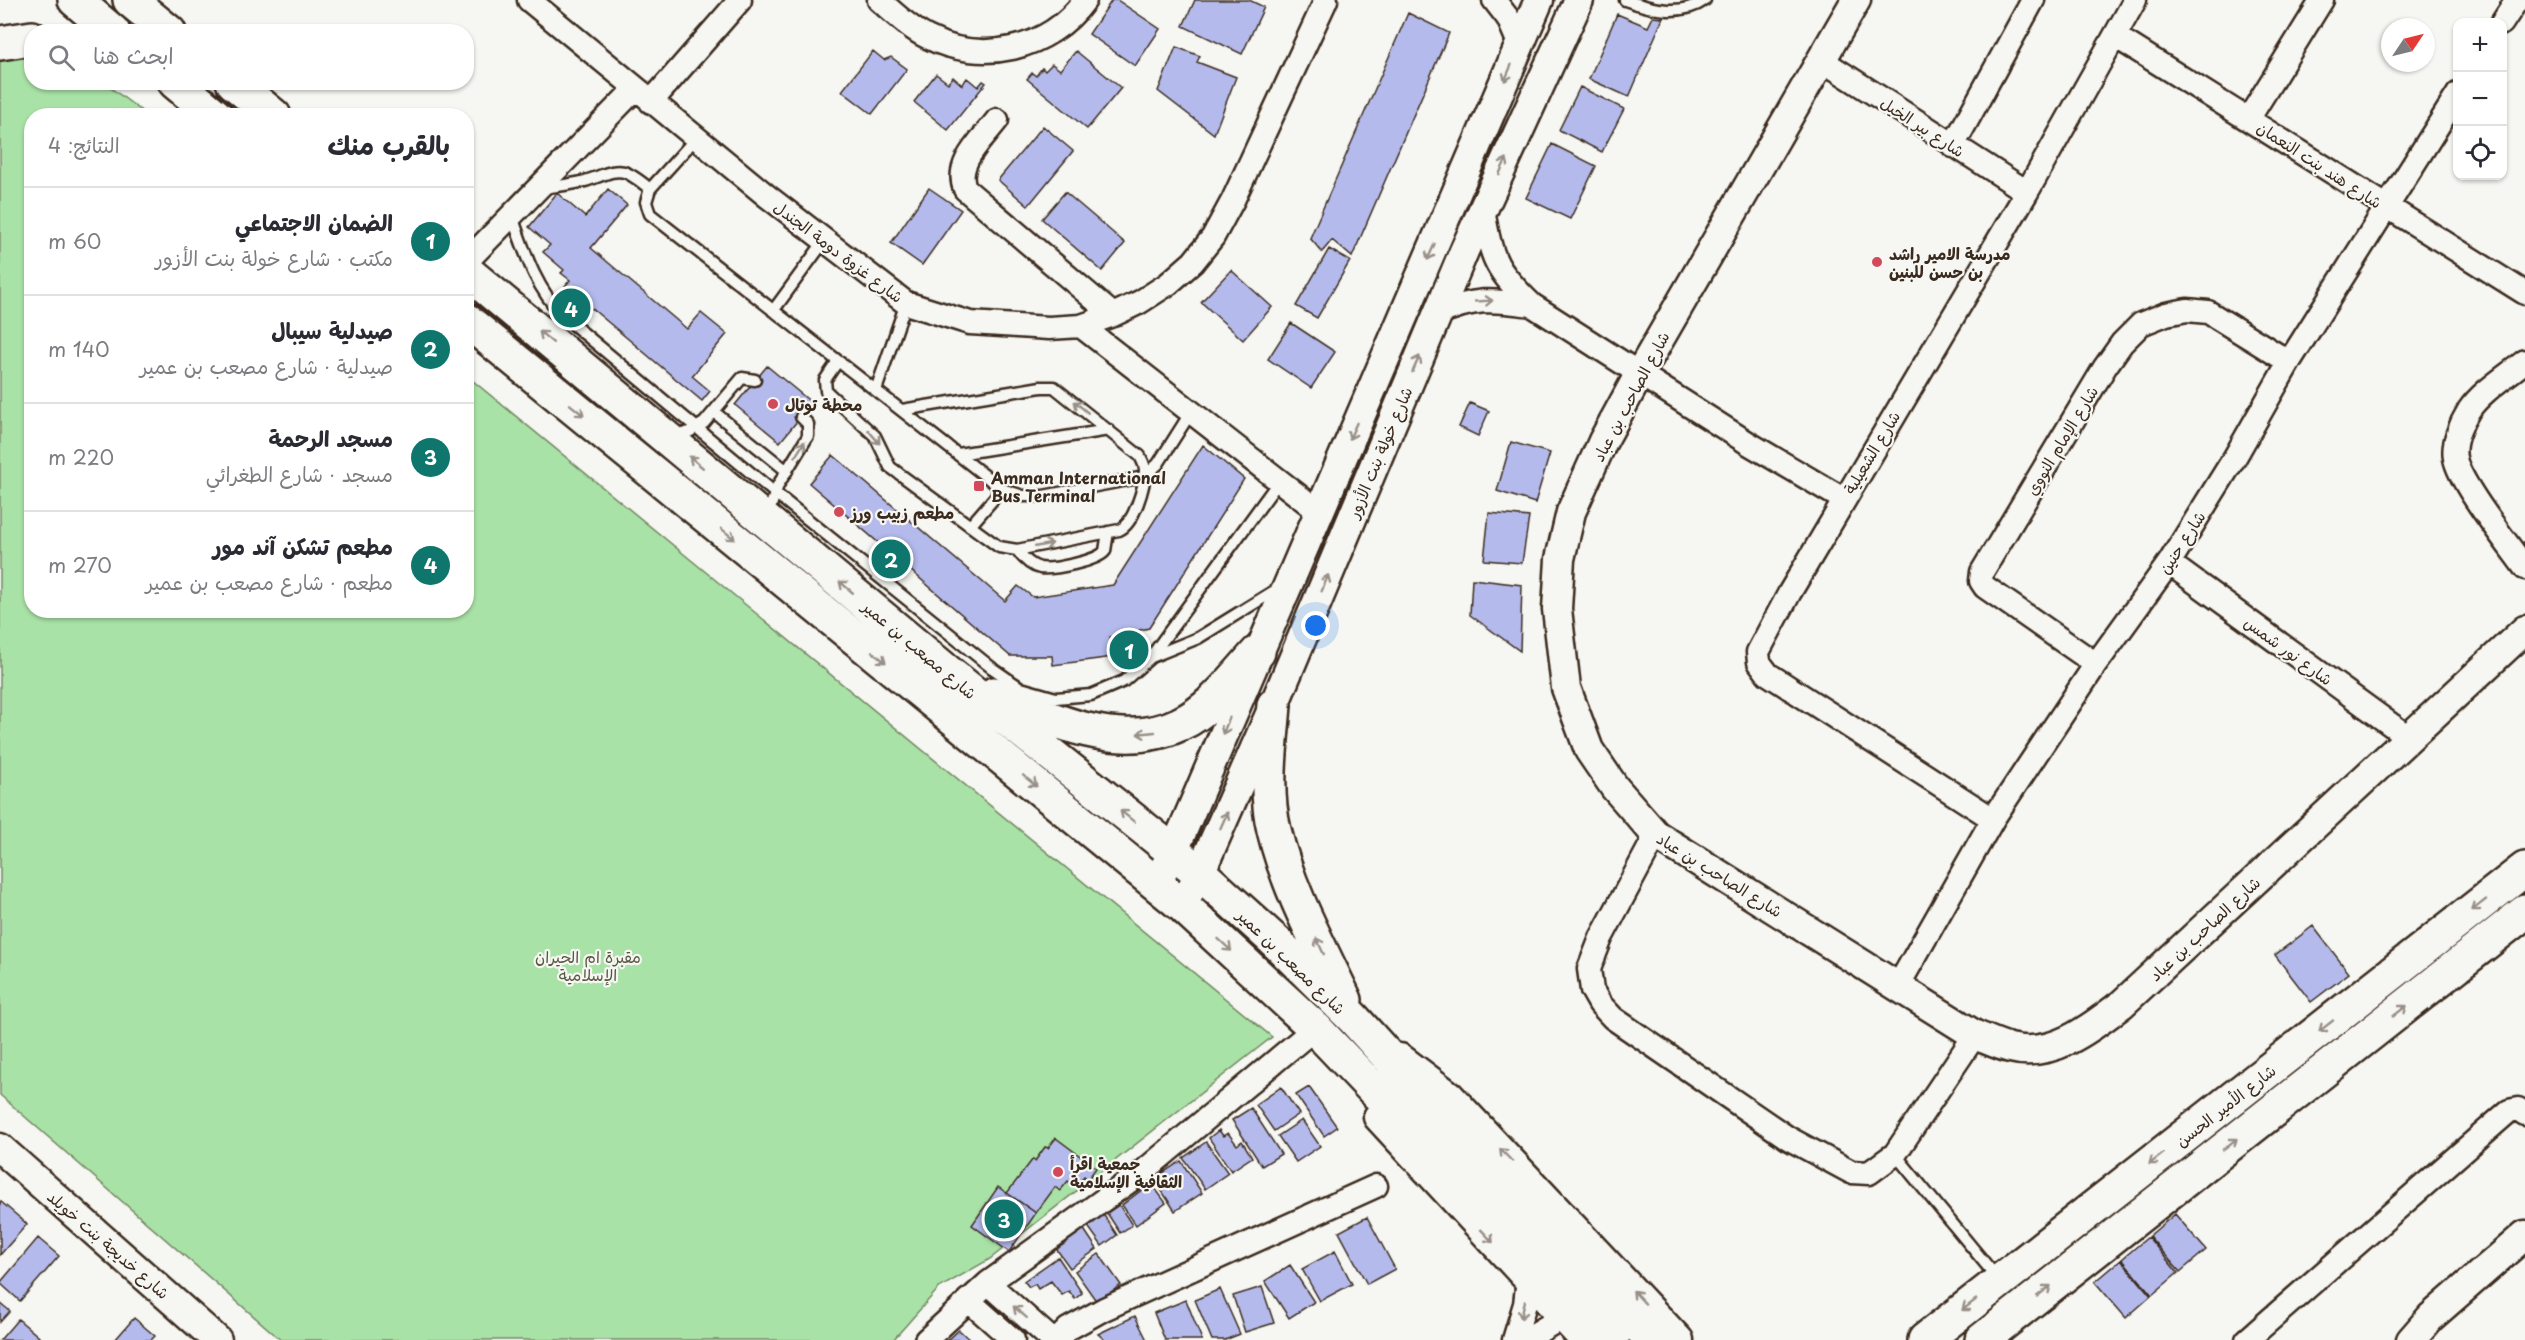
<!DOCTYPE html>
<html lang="ar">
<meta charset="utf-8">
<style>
body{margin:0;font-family:"Playpen Sans","Playpen Sans Arabic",sans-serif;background:#f2f2f3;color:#2b2b33;direction:rtl}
.controls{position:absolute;right:18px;top:18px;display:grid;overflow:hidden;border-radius:12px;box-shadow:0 2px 4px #0004}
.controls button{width:54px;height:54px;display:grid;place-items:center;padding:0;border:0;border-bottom:2px solid #e1e1e2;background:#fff;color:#2b2b33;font:30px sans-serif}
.compass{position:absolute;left:2381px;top:18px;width:54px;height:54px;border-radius:50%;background:#fff;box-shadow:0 2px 4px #0004;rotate:55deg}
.you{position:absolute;left:1316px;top:626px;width:21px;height:21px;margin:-15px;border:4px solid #fff;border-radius:50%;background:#1a73e8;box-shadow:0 0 0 9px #1a73e833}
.badge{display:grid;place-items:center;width:39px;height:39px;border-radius:50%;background:#0f766e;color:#fff;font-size:20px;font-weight:700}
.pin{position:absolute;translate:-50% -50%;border:3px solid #fff;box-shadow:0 2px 6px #0006}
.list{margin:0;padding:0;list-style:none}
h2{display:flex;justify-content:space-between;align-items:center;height:78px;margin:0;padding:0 24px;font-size:26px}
h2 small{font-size:20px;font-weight:400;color:#7c7c81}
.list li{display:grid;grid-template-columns:39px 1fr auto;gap:18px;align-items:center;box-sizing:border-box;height:108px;padding:0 24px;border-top:2px solid #e1e1e2}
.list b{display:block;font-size:22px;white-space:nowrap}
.list p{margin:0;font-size:20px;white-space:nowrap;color:#7c7c81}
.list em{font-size:20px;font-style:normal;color:#7c7c81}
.icon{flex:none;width:33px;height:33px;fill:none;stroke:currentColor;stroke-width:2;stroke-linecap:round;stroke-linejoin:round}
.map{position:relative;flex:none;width:2525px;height:1340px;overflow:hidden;direction:ltr}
.search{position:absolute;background:#fff;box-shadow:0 2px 4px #0004;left:24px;top:24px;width:450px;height:66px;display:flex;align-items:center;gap:15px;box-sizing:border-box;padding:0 21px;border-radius:24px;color:#7c7c81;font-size:22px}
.panel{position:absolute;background:#fff;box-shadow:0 2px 4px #0004;left:24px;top:108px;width:450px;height:510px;border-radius:24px;direction:rtl}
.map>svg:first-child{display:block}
</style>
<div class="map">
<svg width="2525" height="1340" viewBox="0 0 2525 1340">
<rect width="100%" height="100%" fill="#f6f6f2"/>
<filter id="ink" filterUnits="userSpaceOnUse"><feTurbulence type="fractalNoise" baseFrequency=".0167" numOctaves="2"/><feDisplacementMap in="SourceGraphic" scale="12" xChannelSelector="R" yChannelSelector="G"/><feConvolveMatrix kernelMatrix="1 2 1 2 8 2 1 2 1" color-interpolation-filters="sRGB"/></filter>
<g filter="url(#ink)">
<path fill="#a9e2a6" stroke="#728662" stroke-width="1.5" d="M 31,52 L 32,82 L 104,83 L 147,115 L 32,116 L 32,610 L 466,610 L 467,376 L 1272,1037 L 990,1259 L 939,1288 L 893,1340 L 281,1340 L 0,1095 L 0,56 Z"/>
<path fill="#b4bbec" stroke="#3b2a1e" stroke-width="1.5" d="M 1112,0 L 1117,0 L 1160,29 L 1135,66 L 1089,34 Z
M 1195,0 L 1249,0 L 1264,7 L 1242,54 L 1183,26 Z
M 1408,13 L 1449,33 L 1352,257 L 1332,240 L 1322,252 L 1310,238 Z
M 1617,14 L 1648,27 L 1653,17 L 1663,18 L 1629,97 L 1589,79 Z
M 1176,47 L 1200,56 L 1197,62 L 1236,77 L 1214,134 L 1158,91 Z
M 873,51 L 884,60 L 891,57 L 907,69 L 872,114 L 842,91 Z
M 1076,51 L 1121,88 L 1087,129 L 1027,79 L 1032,73 L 1036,76 L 1042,68 L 1045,71 L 1052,64 L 1060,70 Z
M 936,74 L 948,83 L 953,77 L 962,85 L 967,78 L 978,87 L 983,81 L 986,83 L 948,130 L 914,102 Z
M 1580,87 L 1624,109 L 1602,152 L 1559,130 Z
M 1043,126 L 1073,151 L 1028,206 L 998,180 Z
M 1552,144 L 1596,166 L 1570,219 L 1526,198 Z
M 929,188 L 961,210 L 922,265 L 891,243 Z
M 608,189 L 627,205 L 591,248 L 687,329 L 701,313 L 727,334 L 692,376 L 710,391 L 702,401 L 565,286 L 570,280 L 561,273 L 564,270 L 543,252 L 550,245 L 529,227 L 557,193 L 585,217 Z
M 1065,192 L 1125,243 L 1102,271 L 1042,219 Z
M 1329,249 L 1350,261 L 1317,318 L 1296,306 Z
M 1231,270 L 1272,307 L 1243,340 L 1201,302 Z
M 1291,323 L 1335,352 L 1311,388 L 1268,359 Z
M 767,366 L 812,403 L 780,442 L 735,405 Z
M 1470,403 L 1489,411 L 1478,436 L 1459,427 Z
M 1511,442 L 1550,453 L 1535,503 L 1497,491 Z
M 1203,445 L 1244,479 L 1149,628 L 1110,637 L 1113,657 L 1053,665 L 1052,656 L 1010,656 L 809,483 L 833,455 L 1005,601 L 1018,586 L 1033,597 L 1113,585 Z
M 1489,513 L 1529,517 L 1522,563 L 1484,560 Z
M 1472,579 L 1522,585 L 1520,651 L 1470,615 Z
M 2313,926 L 2349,973 L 2311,1002 L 2275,955 Z
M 1281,1087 L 1299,1114 L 1274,1131 L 1256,1105 Z
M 1309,1087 L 1337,1127 L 1324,1136 L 1296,1095 Z
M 1251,1108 L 1281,1154 L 1262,1166 L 1232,1120 Z
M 1302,1120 L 1320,1146 L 1296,1162 L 1278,1136 Z
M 1219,1130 L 1223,1136 L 1228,1133 L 1237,1145 L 1242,1141 L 1252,1157 L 1231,1171 L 1209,1138 Z
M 1056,1138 L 1096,1168 L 1088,1179 L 1084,1176 L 1076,1187 L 1068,1181 L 1060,1191 L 1055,1187 L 1036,1213 L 1007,1193 L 1033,1159 L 1035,1161 L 1045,1147 L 1048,1148 Z
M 1206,1142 L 1228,1173 L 1205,1189 L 1183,1158 Z
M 1181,1161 L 1202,1193 L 1175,1211 L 1154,1179 Z
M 1151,1183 L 1166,1203 L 1136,1225 L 1122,1205 Z
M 998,1187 L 1036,1213 L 1009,1252 L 972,1225 Z
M 0,1201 L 27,1224 L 0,1255 Z
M 1119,1205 L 1132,1225 L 1120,1233 L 1107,1213 Z
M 1103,1214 L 1117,1235 L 1102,1246 L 1087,1225 Z
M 2175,1214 L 2206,1250 L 2180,1272 L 2149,1236 Z
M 1367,1217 L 1395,1269 L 1367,1284 L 1339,1232 Z
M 1083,1228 L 1097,1249 L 1070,1268 L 1055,1247 Z
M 2148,1237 L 2178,1273 L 2152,1295 L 2122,1259 Z
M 38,1238 L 59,1256 L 20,1301 L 0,1283 Z
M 1335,1251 L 1352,1284 L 1320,1301 L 1302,1269 Z
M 1099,1254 L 1121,1285 L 1097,1302 L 1075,1271 Z
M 1058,1257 L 1082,1293 L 1075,1299 L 1069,1291 L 1062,1295 L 1051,1281 L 1038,1289 L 1035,1284 L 1029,1287 L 1024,1281 Z
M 2121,1260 L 2151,1296 L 2126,1318 L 2095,1282 Z
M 1290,1265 L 1314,1302 L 1289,1318 L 1265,1281 Z
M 1262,1287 L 1274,1323 L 1245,1332 L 1233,1296 Z
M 1220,1289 L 1240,1334 L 1225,1340 L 1212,1340 L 1195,1300 Z
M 1186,1300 L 1202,1340 L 1165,1340 L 1154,1313 Z
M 0,1303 L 10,1311 L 0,1322 Z
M 1135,1316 L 1147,1340 L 1105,1340 L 1098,1334 Z
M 134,1318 L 155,1336 L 151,1340 L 115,1340 Z
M 18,1319 L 39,1337 L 37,1340 L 0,1340 Z
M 959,1330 L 970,1340 L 948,1340 Z"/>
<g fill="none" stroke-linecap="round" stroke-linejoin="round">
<g stroke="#3b2a1e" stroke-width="15">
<path id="service" d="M 1625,0 C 1650,9 1681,17 1705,0
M 696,138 L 650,189 L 646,202 L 650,214 L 1002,489 L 1023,496 L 1043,496 L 1144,477 L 1158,464 L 1191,412
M 541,188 C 556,186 571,185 585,181 C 619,170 619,163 650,189
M 512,216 C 525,253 535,287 563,316 L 775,493 L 992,668 L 1021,688 L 1056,698 L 1091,695 L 1124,681 L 1150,658 L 1279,481
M 773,311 L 825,240
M 838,361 L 825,380 L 826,391 L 875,436 L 890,467 L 999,547 L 1017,550 L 1119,530 C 1134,524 1145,486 1145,470 C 1145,465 1142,460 1140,456 L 1054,387 L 1041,387 L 902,410
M 876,390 L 906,303
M 714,412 L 787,471
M 672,437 L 689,432 L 704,423 L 742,378 L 755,380
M 958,454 L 1109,430
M 767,517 L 778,485 L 808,436 L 808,424 L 801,417
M 970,526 L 1002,489
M 1017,550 C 1023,558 1030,566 1040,568 C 1052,570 1098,561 1105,551 L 1108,532
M 1151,657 L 1198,638 L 1279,588
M 1895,1154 L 1998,1279"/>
</g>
<g stroke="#3b2a1e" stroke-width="27">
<path id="minor" d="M 529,0 L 767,196 L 906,303 L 970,323 L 1049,328 L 1081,326 L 1113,315 L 1140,302 L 1168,284 L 1193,262 L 1213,237 L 1233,200 L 1326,0
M 879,0 C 894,13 909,28 927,37 C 982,65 1049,50 1085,0
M 1494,0 L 1508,18 L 1520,46
M 2502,23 L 2517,0
M 2115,36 L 2525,293
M 1820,59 L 2027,192
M 651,102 L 740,0
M 2249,118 L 2322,0
M 997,120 C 982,140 954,163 965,189 L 1113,315
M 1953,146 L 2033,0
M 1483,210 C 1492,261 1495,269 1532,305 L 1748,443 L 1843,499
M 466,262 L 635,89
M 1438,314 C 1476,297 1493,300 1532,305
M 1081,326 L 1318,511
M 2525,361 C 2507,376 2482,391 2469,410 C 2461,423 2452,443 2455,458 C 2459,483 2509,545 2525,568
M 2169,563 L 2408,737
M 2096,664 L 1985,587 L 1981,581 L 1982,572 L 2105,367 L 2122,343 L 2141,324 L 2166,314 L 2187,310 L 2208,312 L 2289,362
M 1993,819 L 1768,674 L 1759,662 L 1758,652 L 1790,592 L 2027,192 L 2135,0
M 1656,835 L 1601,938 L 1589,969 L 1592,990 L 1600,1004 L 1613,1018 L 1788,1138 L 1851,1172 L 1869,1173 L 1895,1154 L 1975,1035
M 1898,986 L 1993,819 L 2096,664 L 2169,563 L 2235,457 L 2289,362 L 2458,94
M 988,1283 L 1052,1340
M 968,1300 L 1013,1340
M 926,1340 L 988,1283 L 1145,1170 L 1315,1028
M 1057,1340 L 1068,1329 L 1104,1309 L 1376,1186
M 1514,1340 L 1525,1304 L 1528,1279
M 1525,1340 L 1563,1317
M 2247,1340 L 2509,1111 L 2518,1109 L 2525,1114"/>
</g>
<g stroke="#3b2a1e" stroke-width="33">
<path id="tertiary" d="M 1856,0 L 1640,373 L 1603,441 L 1571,512 L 1560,559 L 1557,609 L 1566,688 L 1589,750 L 1615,788 L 1656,835 L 1975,1035 C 1986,1039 1998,1045 2010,1048 C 2052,1059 2091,1028 2122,1004 L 2525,630
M 1155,884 L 1173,853 L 1539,0
M 1182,905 L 1200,873 L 1274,705 L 1464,251 L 1579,0
M 1400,1058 L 1450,1096 L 1679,1340
M 1378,1117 L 1584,1340
M 0,1148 L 217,1340
M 2411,1340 L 2431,1317 L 2525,1235"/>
</g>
<g stroke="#3b2a1e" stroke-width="38">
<path id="trunk" d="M 75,0 L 113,32
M 130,0 L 169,32
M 0,43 L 32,38
M 175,82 L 216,116
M 233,82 L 274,116
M 466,271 L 950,674 L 1200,873 L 1276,942 L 1353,1018 L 1450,1125 L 1652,1340
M 466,320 L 1182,905 L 1315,1028 L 1612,1340
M 994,694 C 1050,720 1120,753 1180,724 C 1211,710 1235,677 1258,652
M 1274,705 C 1271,745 1264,790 1274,830 C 1288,889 1319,945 1345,1000
M 1925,1340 L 2525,869
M 1982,1340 L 2525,912"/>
</g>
<use href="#service" stroke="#f6f6f2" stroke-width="10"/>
<use href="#minor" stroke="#f6f6f2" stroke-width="22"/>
<use href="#tertiary" stroke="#f6f6f2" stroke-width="28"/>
<use href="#trunk" stroke="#f6f6f2" stroke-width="33"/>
</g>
<defs><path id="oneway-shaft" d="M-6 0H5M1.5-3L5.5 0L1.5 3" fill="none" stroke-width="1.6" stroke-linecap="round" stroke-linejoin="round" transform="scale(1.5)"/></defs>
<g stroke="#989088">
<use href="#oneway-shaft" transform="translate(1508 73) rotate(113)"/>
<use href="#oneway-shaft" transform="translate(1503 166) rotate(-65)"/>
<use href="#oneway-shaft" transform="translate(1431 252) rotate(114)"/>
<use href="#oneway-shaft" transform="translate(1484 301) rotate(-3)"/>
<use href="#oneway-shaft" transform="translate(546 337) rotate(-140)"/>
<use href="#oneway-shaft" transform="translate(1416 364) rotate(-66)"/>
<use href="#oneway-shaft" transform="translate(1081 407) rotate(-140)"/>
<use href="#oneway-shaft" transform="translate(577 410) rotate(39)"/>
<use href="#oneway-shaft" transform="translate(1353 431) rotate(114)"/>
<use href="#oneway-shaft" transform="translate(874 437) rotate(50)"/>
<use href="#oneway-shaft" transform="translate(800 449) rotate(-58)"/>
<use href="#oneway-shaft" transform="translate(696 462) rotate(-140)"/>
<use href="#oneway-shaft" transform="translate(728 534) rotate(39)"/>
<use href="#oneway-shaft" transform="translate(1044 545) rotate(-11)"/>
<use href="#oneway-shaft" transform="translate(1325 583) rotate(-68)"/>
<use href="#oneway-shaft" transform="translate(846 587) rotate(-140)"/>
<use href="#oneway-shaft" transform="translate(879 657) rotate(39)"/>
<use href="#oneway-shaft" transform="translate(1226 726) rotate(113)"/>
<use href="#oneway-shaft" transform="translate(1146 733) rotate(174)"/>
<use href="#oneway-shaft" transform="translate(1030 781) rotate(39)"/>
<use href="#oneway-shaft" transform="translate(1127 816) rotate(-141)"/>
<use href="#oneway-shaft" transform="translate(1224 820) rotate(-66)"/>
<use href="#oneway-shaft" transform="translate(2479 905) rotate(142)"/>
<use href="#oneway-shaft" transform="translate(1225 945) rotate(43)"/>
<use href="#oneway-shaft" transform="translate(1320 946) rotate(-115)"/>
<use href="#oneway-shaft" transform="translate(2400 1011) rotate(-38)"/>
<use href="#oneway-shaft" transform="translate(2326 1026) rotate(142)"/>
<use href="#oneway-shaft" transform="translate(2230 1144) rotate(-38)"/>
<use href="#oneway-shaft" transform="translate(1506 1155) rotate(-134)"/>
<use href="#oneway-shaft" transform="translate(2156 1159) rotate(142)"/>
<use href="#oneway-shaft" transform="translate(1487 1236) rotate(47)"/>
<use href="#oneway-shaft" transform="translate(2044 1291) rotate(-38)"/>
<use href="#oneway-shaft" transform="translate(1639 1297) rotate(-133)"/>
<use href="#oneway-shaft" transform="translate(1969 1305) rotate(142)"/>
<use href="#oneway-shaft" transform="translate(1523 1310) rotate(102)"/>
<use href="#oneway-shaft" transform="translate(1020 1312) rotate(-139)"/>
</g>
</g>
<g fill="#d1495b" stroke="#f6f6f2" stroke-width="2">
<circle cx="1877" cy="262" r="6"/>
<circle cx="773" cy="404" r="6"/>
<rect x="973" y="480" width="12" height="12" rx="3"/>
<circle cx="839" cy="512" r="6"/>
<circle cx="1058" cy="1172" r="6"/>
</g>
<g text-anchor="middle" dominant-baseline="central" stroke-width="4.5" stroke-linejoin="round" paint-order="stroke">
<g font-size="16" fill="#3b2a1e" stroke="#f6f6f2">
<text transform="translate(1923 126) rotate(33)">شارع بير الخيل</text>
<text transform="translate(2320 164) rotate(33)">شارع هند بنت النعمان</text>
<text transform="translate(839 251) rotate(37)">شارع غزوة دومة الجندل</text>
<text transform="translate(1630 396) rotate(-62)">شارع الصاحب بن عباد</text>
<text transform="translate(2061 440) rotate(-59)">شارع الإمام النووي</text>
<text transform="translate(1379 452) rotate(-67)">شارع خولة بنت الأزور</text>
<text transform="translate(1871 452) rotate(-59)">شارع الشعيلية</text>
<text transform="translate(2181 542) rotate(-57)">شارع حنين</text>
<text transform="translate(920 649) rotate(40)">شارع مصعب بن عمير</text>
<text transform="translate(2289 650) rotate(36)">شارع نور شمس</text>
<text transform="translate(1720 874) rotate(32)">شارع الصاحب بن عباد</text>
<text transform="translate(2204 928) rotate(-43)">شارع الصاحب بن عباد</text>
<text transform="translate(1292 961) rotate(44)">شارع مصعب بن عمير</text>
<text transform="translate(2225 1105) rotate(-38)">شارع الأمير الحسن</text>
<text transform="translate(109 1244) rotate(41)">شارع خديجة بنت خويلد</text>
</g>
<g font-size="16" font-weight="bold" fill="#3b2a1e" stroke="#f6f6f2" text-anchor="start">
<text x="1889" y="253">مدرسة الامير راشد<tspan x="1889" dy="18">بن حسن للبنين</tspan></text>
<text x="785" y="404">محطة توتال</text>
<text x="991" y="477">Amman International<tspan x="991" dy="18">Bus Terminal</tspan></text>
<text x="851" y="512">مطعم زبيب ورز</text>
<text x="1070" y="1163">جمعية اقرأ<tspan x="1070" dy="18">الثقافية الإسلامية</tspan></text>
</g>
<g font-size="16" fill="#565840" stroke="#f6f6f2">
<text x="588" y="956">مقبرة ام الحيران<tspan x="588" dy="18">الإسلامية</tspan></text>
</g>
</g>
</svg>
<div class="controls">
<button>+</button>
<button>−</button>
<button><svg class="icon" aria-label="locate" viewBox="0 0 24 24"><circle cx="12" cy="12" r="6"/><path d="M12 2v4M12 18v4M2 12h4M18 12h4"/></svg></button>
</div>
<svg class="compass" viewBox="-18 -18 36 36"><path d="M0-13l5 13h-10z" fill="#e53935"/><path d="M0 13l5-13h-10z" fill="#7c7c81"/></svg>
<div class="you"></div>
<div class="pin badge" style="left:1129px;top:650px">1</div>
<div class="pin badge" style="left:891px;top:559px">2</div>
<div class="pin badge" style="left:1004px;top:1219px">3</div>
<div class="pin badge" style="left:571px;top:308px">4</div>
<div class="search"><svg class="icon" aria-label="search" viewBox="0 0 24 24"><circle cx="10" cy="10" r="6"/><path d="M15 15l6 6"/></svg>ابحث هنا</div>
<section class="panel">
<h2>بالقرب منك<small>النتائج: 4</small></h2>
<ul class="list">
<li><span class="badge">1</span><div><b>الضمان الاجتماعي</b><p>مكتب · شارع خولة بنت الأزور</p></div><em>60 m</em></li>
<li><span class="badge">2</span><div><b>صيدلية سيبال</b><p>صيدلية · شارع مصعب بن عمير</p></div><em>140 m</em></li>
<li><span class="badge">3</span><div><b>مسجد الرحمة</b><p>مسجد · شارع الطغرائي</p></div><em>220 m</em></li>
<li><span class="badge">4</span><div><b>مطعم تشكن آند مور</b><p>مطعم · شارع مصعب بن عمير</p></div><em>270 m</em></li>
</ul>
</section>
</div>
